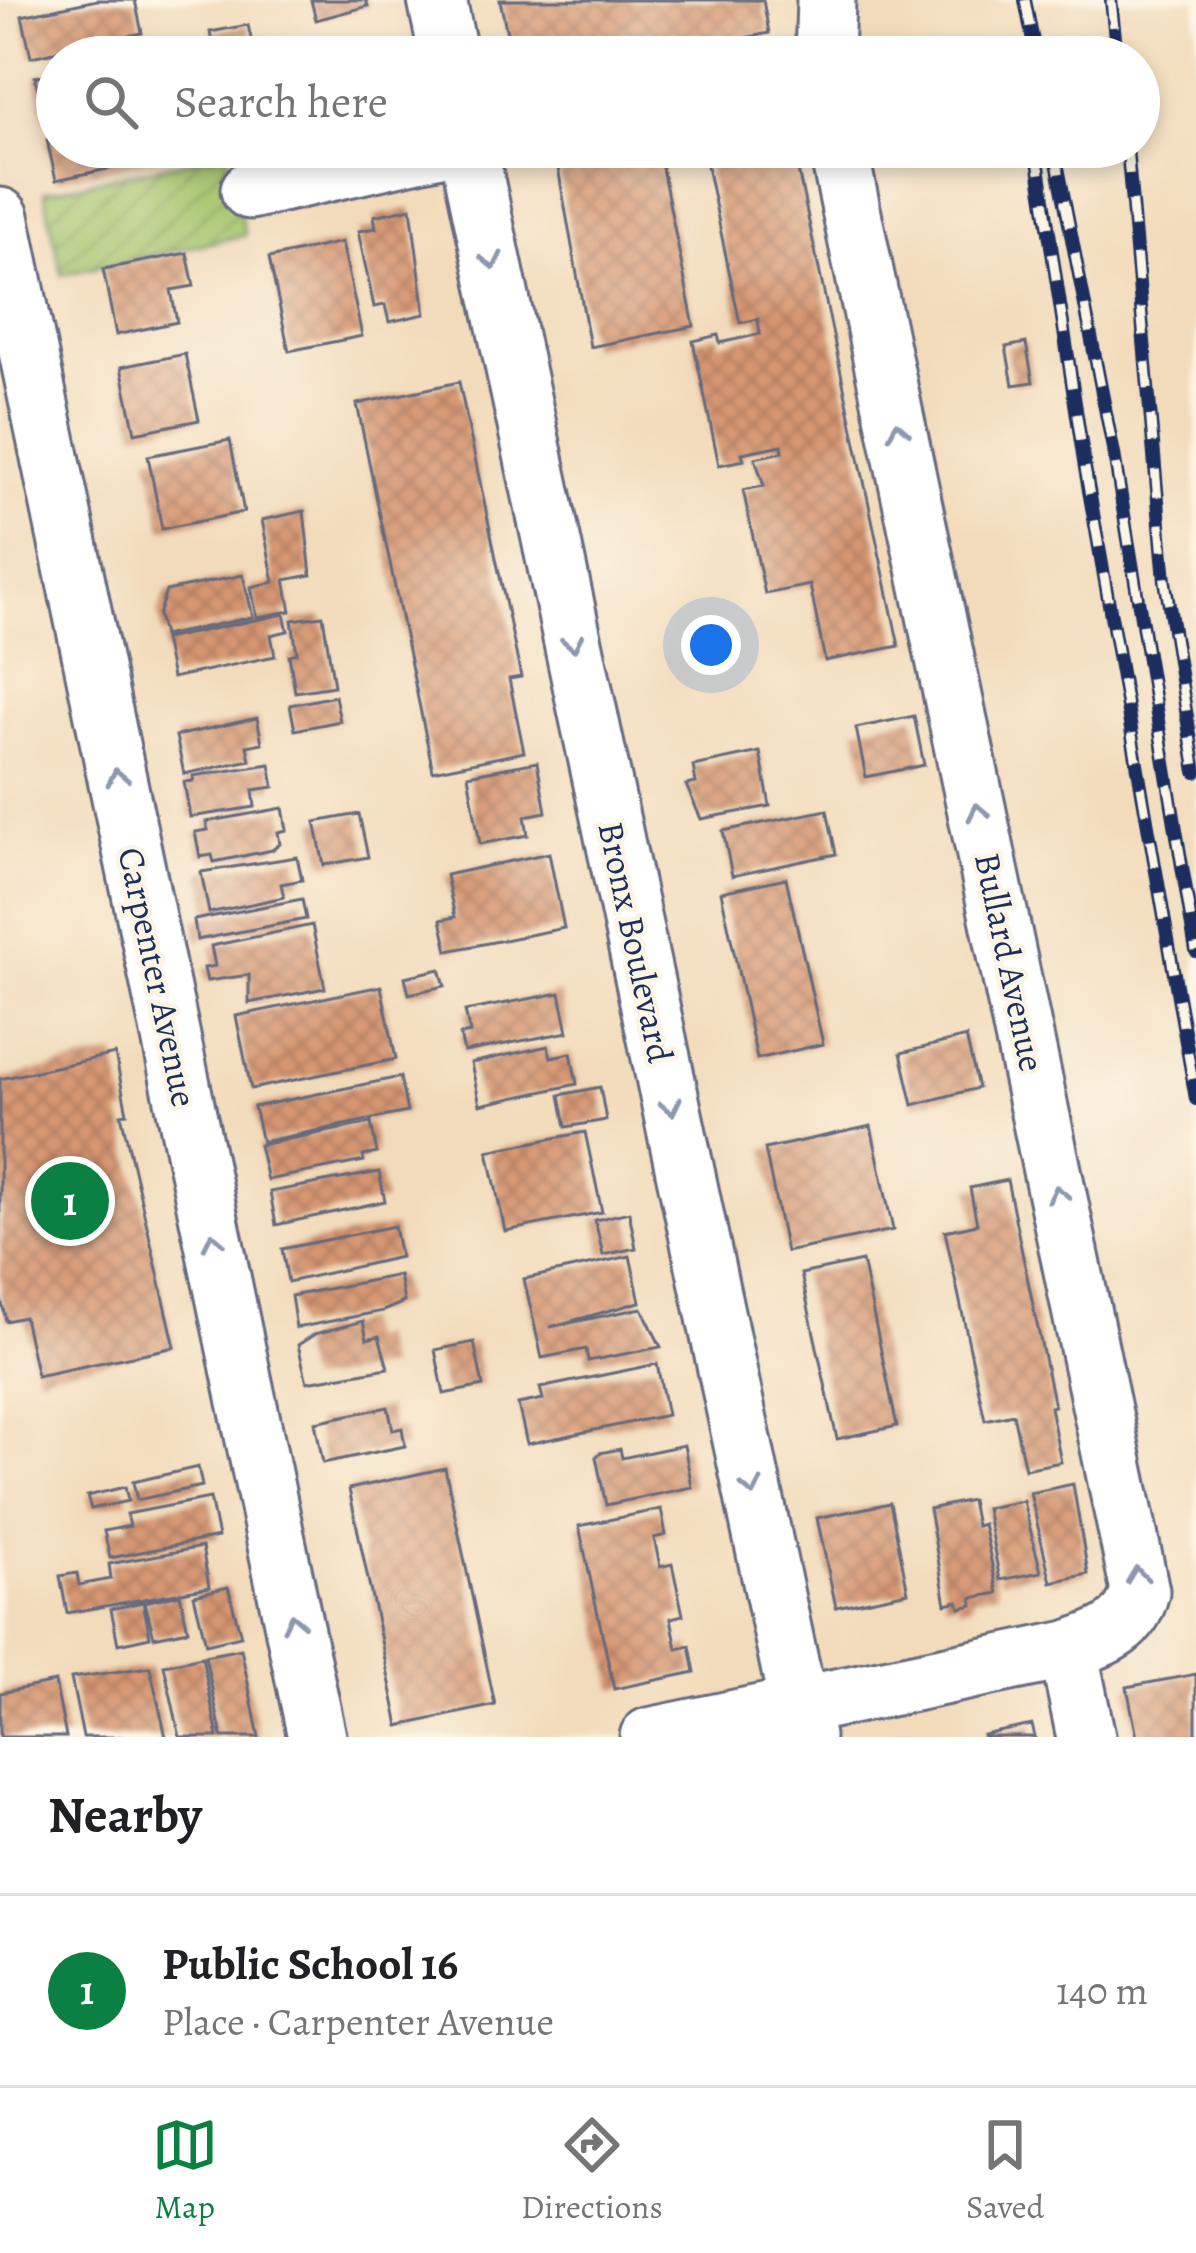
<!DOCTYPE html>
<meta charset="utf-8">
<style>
body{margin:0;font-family:Alegreya,serif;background:#f6f6f6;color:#202124}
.you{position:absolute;left:711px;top:645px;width:42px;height:42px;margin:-30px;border:9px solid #fff;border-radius:50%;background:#1a73e8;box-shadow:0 0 0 18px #1a73e833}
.badge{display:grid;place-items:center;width:78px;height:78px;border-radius:50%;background:#0b8043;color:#fff;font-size:39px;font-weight:700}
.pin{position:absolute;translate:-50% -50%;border:6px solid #fff;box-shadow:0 3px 12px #0006}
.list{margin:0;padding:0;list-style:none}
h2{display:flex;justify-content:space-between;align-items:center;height:156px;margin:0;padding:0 48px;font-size:51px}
h2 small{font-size:39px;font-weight:400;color:#757577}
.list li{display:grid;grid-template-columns:78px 1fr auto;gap:36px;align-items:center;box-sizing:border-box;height:192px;padding:0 48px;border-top:3px solid #e0e0e0}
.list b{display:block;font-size:45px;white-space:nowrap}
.list p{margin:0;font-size:39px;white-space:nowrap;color:#757577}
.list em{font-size:39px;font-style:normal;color:#757577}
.icon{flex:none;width:66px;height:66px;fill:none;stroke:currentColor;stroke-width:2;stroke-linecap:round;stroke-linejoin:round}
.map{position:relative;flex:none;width:1196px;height:1737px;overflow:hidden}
.search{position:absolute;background:#fff;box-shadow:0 6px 18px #0003;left:36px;right:36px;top:36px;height:132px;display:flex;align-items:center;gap:30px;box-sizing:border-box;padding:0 42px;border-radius:66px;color:#757577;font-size:45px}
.sheet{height:348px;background:#fff}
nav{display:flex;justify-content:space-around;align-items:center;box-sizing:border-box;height:168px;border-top:3px solid #e0e0e0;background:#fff;font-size:33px;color:#757577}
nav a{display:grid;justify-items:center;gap:6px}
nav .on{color:#0b8043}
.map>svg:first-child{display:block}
</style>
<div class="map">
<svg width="1196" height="1737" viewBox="0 0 1196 1737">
<defs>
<pattern id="garden-furrows" width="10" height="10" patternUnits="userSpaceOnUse" patternTransform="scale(3)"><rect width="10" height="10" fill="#a5c46c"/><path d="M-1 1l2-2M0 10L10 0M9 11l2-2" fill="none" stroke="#86a05c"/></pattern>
<pattern id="building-cross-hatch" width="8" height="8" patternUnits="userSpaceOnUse" patternTransform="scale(3)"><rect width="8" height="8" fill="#d79772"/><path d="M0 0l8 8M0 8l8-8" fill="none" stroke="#ae7c61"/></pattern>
</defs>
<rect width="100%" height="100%" fill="#fcf5e5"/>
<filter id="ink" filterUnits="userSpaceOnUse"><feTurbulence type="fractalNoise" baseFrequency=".00833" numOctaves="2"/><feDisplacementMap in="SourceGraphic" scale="24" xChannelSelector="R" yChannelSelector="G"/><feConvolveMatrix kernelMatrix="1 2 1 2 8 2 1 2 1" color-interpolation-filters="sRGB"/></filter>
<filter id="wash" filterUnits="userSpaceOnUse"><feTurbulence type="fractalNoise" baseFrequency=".004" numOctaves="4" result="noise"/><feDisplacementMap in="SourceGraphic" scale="48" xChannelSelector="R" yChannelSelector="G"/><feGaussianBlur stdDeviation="2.7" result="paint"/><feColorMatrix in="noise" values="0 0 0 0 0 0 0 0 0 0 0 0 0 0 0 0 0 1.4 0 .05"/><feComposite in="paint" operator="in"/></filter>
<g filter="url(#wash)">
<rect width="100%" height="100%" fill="#f2dbbb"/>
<path fill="url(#garden-furrows)" stroke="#607a65" stroke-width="3" d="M 227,153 L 245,235 L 62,275 L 44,192 Z"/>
<g id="blocks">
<path fill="url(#building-cross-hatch)" d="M 97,0 L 135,0 L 142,33 L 31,57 L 22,16 Z
M 311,0 L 366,0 L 368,6 L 316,20 Z
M 500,0 L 763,0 L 769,33 L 654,57 L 512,57 Z
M 248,25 L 255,57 L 215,57 L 210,32 Z
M 57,72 L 57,115 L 44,118 L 35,77 Z
M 57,138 L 57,147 L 166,147 L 168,156 L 56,180 L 47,140 Z
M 703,147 L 793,147 L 899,646 L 825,661 L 810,585 L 765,594 L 743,490 L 764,486 L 755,458 L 783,452 L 782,445 L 742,453 L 744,460 L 719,465 L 693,341 L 718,335 L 720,343 L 760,334 L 758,319 L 740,323 Z
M 658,148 L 694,326 L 590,347 L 558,168 Z
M 411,208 L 425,314 L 389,322 L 385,305 L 374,307 L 358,231 L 376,228 L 374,216 Z
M 342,242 L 362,336 L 289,351 L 269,258 Z
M 187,253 L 194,286 L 171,290 L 177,322 L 116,335 L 103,269 Z
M 1026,343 L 1033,382 L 1013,385 L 1006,347 Z
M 185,354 L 199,420 L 135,433 L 121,367 Z
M 459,382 L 521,677 L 509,679 L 524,752 L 433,771 L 357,404 Z
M 230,440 L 244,512 L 162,529 L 148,456 Z
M 304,511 L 311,575 L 285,580 L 291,611 L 257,617 L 251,587 L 274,582 L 262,520 Z
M 243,575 L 253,617 L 163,636 L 158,615 L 166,591 Z
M 284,614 L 288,631 L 271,635 L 275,656 L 172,678 L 164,639 Z
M 323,616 L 334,686 L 295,692 L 289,655 L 297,653 L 292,620 Z
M 335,696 L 340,721 L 295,730 L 290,705 Z
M 914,716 L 924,765 L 866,777 L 856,728 Z
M 257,718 L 262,743 L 247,746 L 250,760 L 184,774 L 176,736 Z
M 760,752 L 770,806 L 701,819 L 686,785 L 696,783 L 693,766 Z
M 537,762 L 546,812 L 525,816 L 528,835 L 480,844 L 468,775 Z
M 270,764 L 274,787 L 253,790 L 255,807 L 190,817 L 184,782 L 194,781 L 193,776 Z
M 283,808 L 287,830 L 278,832 L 280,844 L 272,850 L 214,862 L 212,855 L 200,857 L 195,832 L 208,830 L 206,822 Z
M 827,810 L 836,854 L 732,876 L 723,831 Z
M 359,814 L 368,857 L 324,865 L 315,822 Z
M 549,853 L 564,928 L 448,951 L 441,920 L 455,917 L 446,875 Z
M 297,857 L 302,880 L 281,884 L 284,897 L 209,913 L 201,872 Z
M 786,878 L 823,1044 L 757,1059 L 721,892 Z
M 302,899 L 306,919 L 197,940 L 194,920 Z
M 312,925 L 325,988 L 249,1003 L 249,975 L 207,981 L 204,968 L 215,966 L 211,946 Z
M 440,969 L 445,986 L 409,994 L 405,977 Z
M 381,986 L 396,1059 L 251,1089 L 236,1016 Z
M 560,993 L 568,1032 L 464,1052 L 460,1035 L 470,1033 L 465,1011 Z
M 966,1037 L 978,1088 L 913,1105 L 901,1053 Z
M 548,1046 L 551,1057 L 571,1053 L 577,1084 L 480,1105 L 471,1063 Z
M 115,1054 L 127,1113 L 121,1114 L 175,1347 L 37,1376 L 24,1317 L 6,1321 L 0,1294 L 0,1079 Z
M 400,1077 L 407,1112 L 262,1142 L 254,1107 Z
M 600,1087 L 606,1120 L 566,1127 L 560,1095 Z
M 371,1123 L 377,1153 L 363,1156 L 364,1161 L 267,1180 L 259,1145 Z
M 871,1126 L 893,1230 L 786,1252 L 765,1149 Z
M 585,1132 L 602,1212 L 505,1231 L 488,1151 Z
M 379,1172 L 385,1201 L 276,1225 L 270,1192 Z
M 1007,1180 L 1054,1406 L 1050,1407 L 1061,1462 L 1025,1469 L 1013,1414 L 985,1420 L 945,1231 L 977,1224 L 970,1188 Z
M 629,1212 L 636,1248 L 603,1255 L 595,1220 Z
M 394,1226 L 400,1257 L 288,1282 L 282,1249 Z
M 630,1256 L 640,1302 L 550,1327 L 642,1308 L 661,1347 L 588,1361 L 586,1349 L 542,1358 L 524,1279 Z
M 862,1261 L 897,1426 L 837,1439 L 801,1274 Z
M 399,1275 L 404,1302 L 383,1311 L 296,1328 L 291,1296 Z
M 363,1321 L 367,1339 L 379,1336 L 388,1368 L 307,1382 L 298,1345 L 315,1334 Z
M 474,1342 L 483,1386 L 444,1394 L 435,1350 Z
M 657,1364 L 667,1415 L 527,1444 L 518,1404 L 543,1399 L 540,1388 Z
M 388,1407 L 393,1430 L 402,1428 L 405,1446 L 323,1463 L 315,1422 Z
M 684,1445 L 692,1487 L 606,1505 L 596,1457 L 600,1453 L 620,1449 L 622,1458 Z
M 198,1467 L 202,1486 L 137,1500 L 133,1482 Z
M 445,1468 L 495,1705 L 399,1726 L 349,1489 Z
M 1073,1484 L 1088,1574 L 1051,1582 L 1030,1493 Z
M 125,1487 L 128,1501 L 91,1509 L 87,1496 Z
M 210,1498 L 218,1537 L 110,1558 L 104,1531 L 130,1526 L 127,1514 Z
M 971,1500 L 976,1526 L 983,1524 L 998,1593 L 972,1598 L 973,1605 L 960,1608 L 958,1601 L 946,1604 L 929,1509 Z
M 1023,1501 L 1041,1572 L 1000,1580 L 986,1508 Z
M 890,1503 L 908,1592 L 836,1607 L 817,1518 Z
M 661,1509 L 666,1535 L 654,1538 L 657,1552 L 660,1567 L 672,1564 L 683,1615 L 671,1618 L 677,1649 L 690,1646 L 695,1672 L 614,1689 L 579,1526 Z
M 202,1547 L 209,1587 L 67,1613 L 60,1576 L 77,1573 L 79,1585 L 111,1579 L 109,1564 Z
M 228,1587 L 241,1636 L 206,1644 L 194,1595 Z
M 180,1594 L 188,1630 L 154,1637 L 145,1602 Z
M 143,1602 L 150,1637 L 118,1644 L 111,1609 Z
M 241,1649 L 259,1737 L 222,1737 L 205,1656 Z
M 202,1657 L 218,1737 L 180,1737 L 164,1665 Z
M 150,1667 L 166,1737 L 83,1737 L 71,1678 Z
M 1196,1674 L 1196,1737 L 1137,1737 L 1127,1687 Z
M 55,1682 L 66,1737 L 0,1737 L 0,1693 Z
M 1032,1725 L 1035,1737 L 984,1737 L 983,1735 Z"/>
</g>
</g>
<g filter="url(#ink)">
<use href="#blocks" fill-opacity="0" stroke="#666b7f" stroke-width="3"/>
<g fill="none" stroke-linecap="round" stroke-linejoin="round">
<g stroke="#666b7f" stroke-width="63">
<path id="minor" d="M 437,0 L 449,57
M 824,57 L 826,0
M 468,147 L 805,1737
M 250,190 L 440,147
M 0,217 L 317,1737
M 1068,1650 L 1086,1737
M 649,1737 L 1068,1650 C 1102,1638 1131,1630 1140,1591 L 838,147"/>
</g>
<use href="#minor" stroke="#fff" stroke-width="57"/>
<g stroke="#1b2f5e" stroke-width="14">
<path id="rail" d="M 1025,0 L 1036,57
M 1111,0 L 1117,57
M 1036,147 L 1084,462 L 1196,1099
M 1054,147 L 1114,454 L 1196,951
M 1127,147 L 1165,581 L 1196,772"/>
</g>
<use href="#rail" stroke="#fcf5e5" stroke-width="9" stroke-dasharray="27" stroke-linecap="butt"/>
</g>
<defs><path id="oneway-chevron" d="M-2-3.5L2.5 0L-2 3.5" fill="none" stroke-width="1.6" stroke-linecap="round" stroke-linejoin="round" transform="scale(3)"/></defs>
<g stroke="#8d97ae">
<use href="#oneway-chevron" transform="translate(492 261) rotate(78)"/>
<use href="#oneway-chevron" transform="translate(898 430) rotate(-102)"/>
<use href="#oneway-chevron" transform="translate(573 643) rotate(78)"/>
<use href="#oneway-chevron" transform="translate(117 777) rotate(-102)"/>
<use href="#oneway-chevron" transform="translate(978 812) rotate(-102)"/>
<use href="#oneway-chevron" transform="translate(671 1107) rotate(78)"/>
<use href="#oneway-chevron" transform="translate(1058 1194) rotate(-102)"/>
<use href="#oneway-chevron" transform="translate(213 1241) rotate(-102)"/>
<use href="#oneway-chevron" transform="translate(752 1488) rotate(78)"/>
<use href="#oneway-chevron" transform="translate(1137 1575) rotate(-97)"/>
<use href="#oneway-chevron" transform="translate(293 1622) rotate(-102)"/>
</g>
</g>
<g text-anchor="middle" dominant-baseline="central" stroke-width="9" stroke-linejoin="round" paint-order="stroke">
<g font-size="36" fill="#1b2f5e" stroke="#fcf5e5">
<text transform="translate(636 942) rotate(78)">Bronx Boulevard</text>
<text transform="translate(1010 962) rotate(78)">Bullard Avenue</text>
<text transform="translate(158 977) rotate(78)">Carpenter Avenue</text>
</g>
</g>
</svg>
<div class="you"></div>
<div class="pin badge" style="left:70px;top:1201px">1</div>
<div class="search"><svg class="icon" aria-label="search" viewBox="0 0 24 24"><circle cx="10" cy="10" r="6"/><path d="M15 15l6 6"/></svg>Search here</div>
</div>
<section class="sheet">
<h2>Nearby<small></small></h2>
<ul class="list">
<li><span class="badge">1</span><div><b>Public School 16</b><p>Place · Carpenter Avenue</p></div><em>140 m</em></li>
</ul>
</section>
<nav>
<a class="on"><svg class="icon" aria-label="map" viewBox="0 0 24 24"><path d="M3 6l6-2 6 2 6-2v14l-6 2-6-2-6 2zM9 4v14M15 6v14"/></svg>Map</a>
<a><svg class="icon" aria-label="directions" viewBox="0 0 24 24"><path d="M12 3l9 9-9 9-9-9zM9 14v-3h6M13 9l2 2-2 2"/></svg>Directions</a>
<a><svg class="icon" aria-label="saved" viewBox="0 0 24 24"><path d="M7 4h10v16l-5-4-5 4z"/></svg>Saved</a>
</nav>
